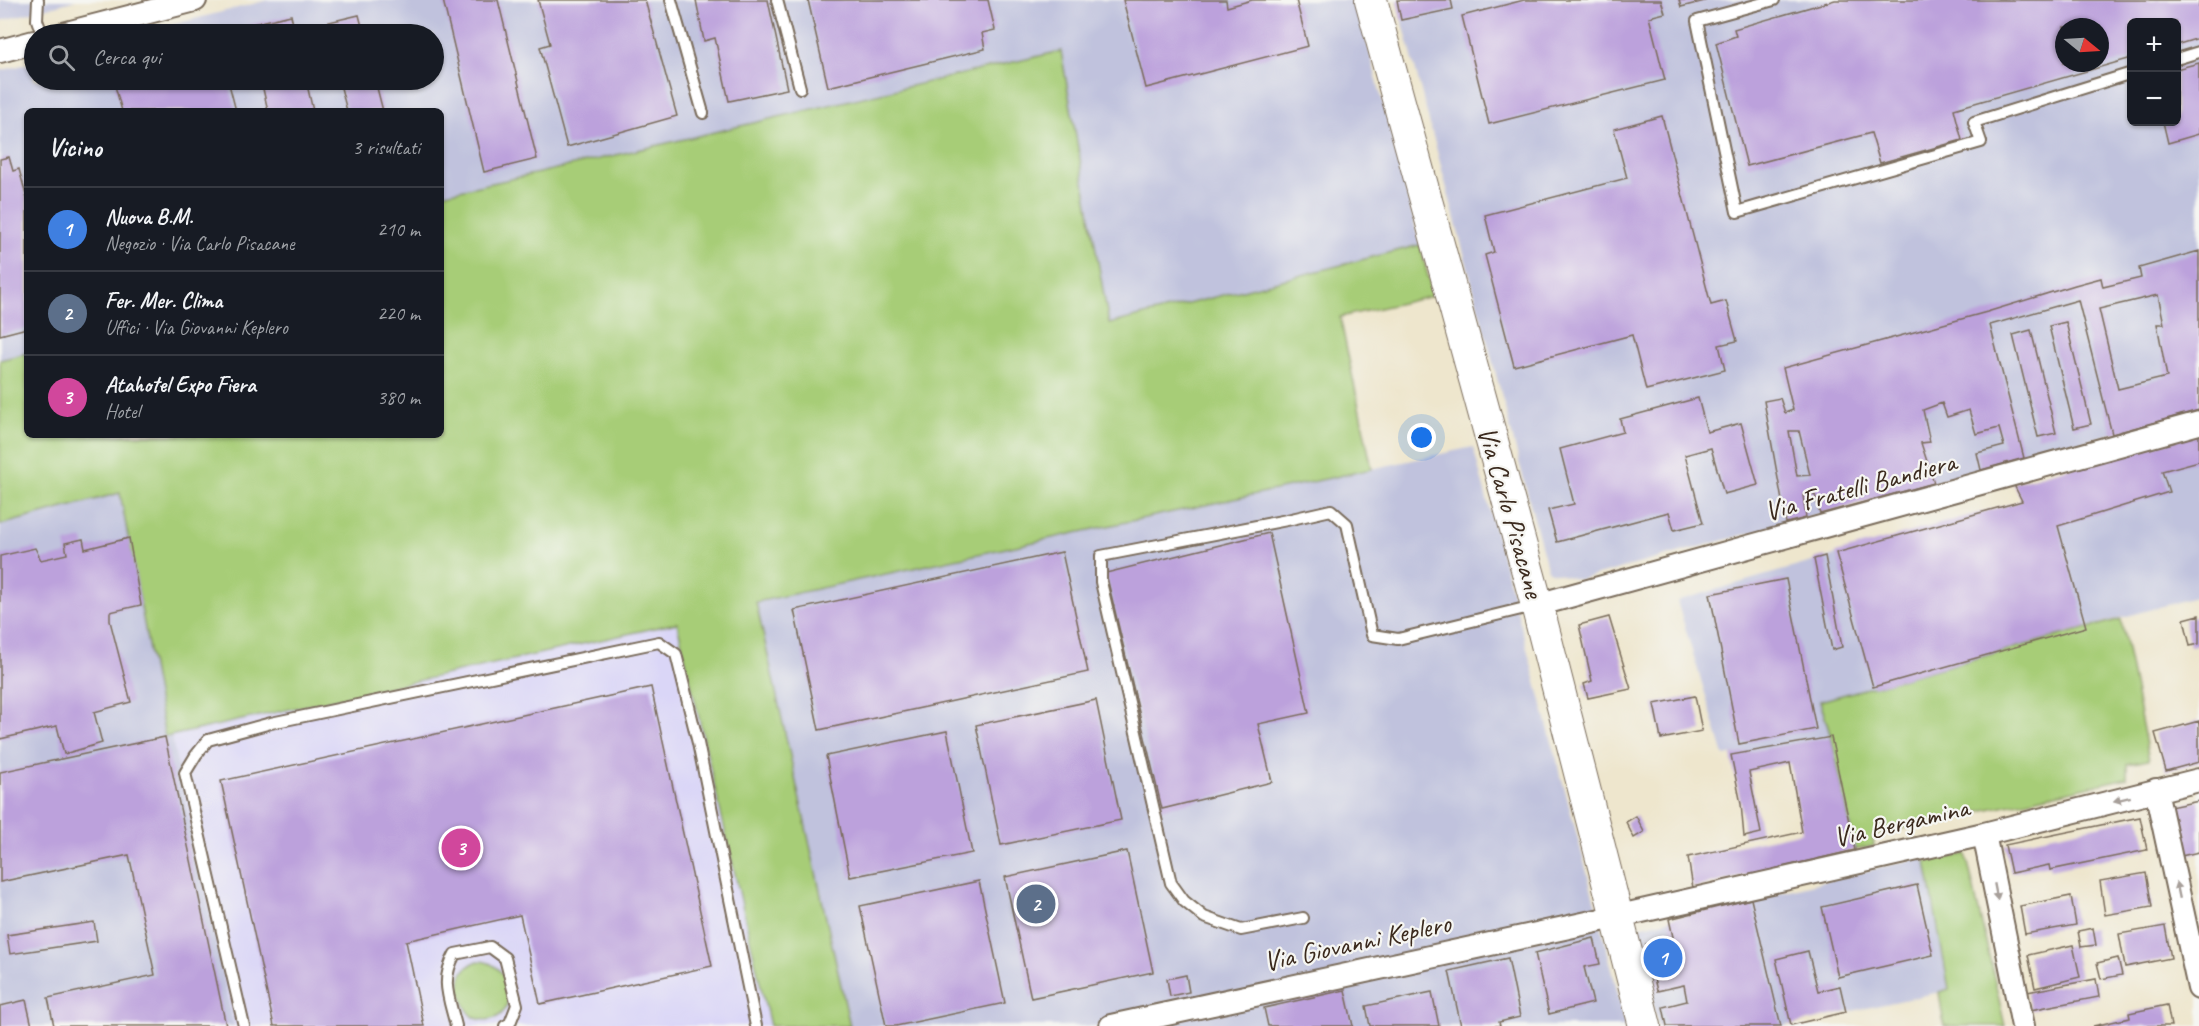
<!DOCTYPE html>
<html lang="it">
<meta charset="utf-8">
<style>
body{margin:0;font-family:Caveat,sans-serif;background:#242831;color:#f1f3f6}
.controls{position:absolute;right:18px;top:18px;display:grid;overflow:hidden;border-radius:9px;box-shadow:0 2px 4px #0004}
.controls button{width:54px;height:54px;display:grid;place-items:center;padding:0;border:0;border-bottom:2px solid #363941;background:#171b24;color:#f1f3f6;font:30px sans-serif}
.compass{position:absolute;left:2055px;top:18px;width:54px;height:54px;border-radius:50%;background:#171b24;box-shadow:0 2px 4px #0004;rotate:108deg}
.you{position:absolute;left:1422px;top:438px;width:21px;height:21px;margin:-15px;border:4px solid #fff;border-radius:50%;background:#1a73e8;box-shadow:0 0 0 9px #1a73e833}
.badge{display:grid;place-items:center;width:39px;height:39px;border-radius:50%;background:#1a73e8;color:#fff;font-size:20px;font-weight:700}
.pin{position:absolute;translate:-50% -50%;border:3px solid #fff;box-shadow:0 2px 6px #0006}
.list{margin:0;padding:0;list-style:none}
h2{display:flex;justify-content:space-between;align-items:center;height:78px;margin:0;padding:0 24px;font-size:26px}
h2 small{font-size:20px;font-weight:400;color:#9ea1a6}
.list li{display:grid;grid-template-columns:39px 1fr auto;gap:18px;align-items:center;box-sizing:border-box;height:84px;padding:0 24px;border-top:2px solid #363941}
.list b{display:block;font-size:22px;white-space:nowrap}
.list p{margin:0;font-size:20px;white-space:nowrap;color:#9ea1a6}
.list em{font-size:20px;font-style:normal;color:#9ea1a6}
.icon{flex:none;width:33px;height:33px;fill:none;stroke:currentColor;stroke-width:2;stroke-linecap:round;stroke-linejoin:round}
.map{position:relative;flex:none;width:2199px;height:1026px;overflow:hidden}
.search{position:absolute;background:#171b24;box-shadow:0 2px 4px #0004;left:24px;top:24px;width:420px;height:66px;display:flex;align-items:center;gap:15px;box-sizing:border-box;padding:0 21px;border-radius:33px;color:#9ea1a6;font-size:22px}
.panel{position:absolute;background:#171b24;box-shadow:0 2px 4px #0004;left:24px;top:108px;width:420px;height:330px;border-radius:9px}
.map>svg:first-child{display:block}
</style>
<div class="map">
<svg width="2199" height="1026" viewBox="0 0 2199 1026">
<rect width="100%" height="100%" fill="#f6f6f2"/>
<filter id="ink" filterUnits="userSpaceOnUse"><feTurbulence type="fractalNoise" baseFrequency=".0167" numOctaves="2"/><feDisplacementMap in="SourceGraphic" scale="12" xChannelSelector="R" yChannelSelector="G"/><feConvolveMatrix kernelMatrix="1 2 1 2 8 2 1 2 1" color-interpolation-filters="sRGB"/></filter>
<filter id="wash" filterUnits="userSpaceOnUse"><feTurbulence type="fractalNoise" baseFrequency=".008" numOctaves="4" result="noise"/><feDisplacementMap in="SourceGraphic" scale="24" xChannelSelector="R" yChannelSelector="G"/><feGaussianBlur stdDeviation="1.35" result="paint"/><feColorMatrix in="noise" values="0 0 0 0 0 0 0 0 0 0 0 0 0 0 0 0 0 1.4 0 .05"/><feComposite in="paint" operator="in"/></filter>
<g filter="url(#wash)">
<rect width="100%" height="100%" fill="#eee6cd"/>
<path fill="#dad6f7" d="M 677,622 L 770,1026 L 234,1026 L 171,735 Z"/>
<path fill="#c0c2dd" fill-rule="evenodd" d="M 0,0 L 76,0 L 0,21 Z
M 268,0 L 1356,0 L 1420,245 L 1109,324 L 1061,52 L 539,173 L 441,194 L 441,111 L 27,111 L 27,353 L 0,360 L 0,71 L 34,62 L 34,80 L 434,80 L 434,34 L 137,34 Z
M 1397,0 L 2199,0 L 2199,410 L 1579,580 L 1548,571 ZM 2132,22 L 2176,22 L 2176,122 L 2132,122 ZM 2064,27 L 2100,27 L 2100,63 L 2064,63 Z
M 2199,433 L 2199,596 L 1821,701 L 1831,737 L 1724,756 L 1677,601 L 2022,501 Z
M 1473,447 L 1601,925 L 1626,1026 L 850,1026 L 756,602 Z
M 120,492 L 165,736 L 171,735 L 234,1026 L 0,1026 L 0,525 Z
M 1923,857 L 1926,862 L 1949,990 L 1784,1026 L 1658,1026 L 1636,928 Z"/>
<path fill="#a7cd77" stroke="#717c4a" stroke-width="1.5" d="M 1061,51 L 1109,324 L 1420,245 L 1433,296 L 1340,317 L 1372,469 L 756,602 L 850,1026 L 770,1026 L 677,623 L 165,737 L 120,493 L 0,525 L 0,360 L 27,353 L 27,435 L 441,435 L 441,194 L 539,173 Z
M 2121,619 L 2149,760 L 2127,764 L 2127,778 L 1873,835 L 1874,846 L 1855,850 L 1831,737 L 1820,701 Z
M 1966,854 L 2005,1026 L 1944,1026 L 1939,992 L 1949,989 L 1926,862 Z
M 478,961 C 512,961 519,1013 492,1019 C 474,1023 467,1013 462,998 C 457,980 460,968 478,961 Z"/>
<g id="blocks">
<path fill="#bca1dc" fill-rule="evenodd" d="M 443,0 L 498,0 L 537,159 L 484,172 Z
M 538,0 L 645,0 L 677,116 L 567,147 L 540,47 L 550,44 Z
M 696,0 L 768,0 L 787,89 L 729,101 L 715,38 L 704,41 Z
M 808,0 L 988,0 L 995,30 L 982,33 L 985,49 L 828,87 Z
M 1123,0 L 1226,0 L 1227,7 L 1252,0 L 1296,0 L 1308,46 L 1146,88 Z
M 1397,0 L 1451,0 L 1453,9 L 1401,20 Z
M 1524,0 L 1661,0 L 1665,13 L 1649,17 L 1665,80 L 1489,124 L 1462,16 Z
M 1679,0 L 1705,0 L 1705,1 L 1681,7 Z
M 1835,0 L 2199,0 L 2199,38 L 2176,45 L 2176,22 L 2132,22 L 2132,58 L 1954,109 L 1962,140 L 1880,163 L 1871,133 L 1747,166 L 1716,43 L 1736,36 L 1734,29 ZM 2064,27 L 2100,27 L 2100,63 L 2064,63 Z
M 291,15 L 295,34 L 250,34 L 248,25 Z
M 359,15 L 364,34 L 328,34 L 325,23 Z
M 2199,63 L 2199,134 L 2168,143 L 2163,122 L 2176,122 L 2176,69 Z
M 129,80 L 228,80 L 236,111 L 122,111 L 115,86 Z
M 261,80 L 306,80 L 313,111 L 268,111 Z
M 339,80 L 375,80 L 383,111 L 347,111 Z
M 1662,116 L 1711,305 L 1726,301 L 1737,341 L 1719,345 L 1725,370 L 1646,390 L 1632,335 L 1514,366 L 1485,255 L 1494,252 L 1485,215 L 1627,178 L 1614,129 Z
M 9,157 L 13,171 L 19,169 L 27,199 L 27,328 L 0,335 L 0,159 Z
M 2199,251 L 2199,410 L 2112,434 L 2078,300 L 1990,325 L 2024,458 L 1981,470 L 1977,453 L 2004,446 L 1999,428 L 1976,434 L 1969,410 L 1947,417 L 1942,403 L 1923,410 L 1930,442 L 1921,443 L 1934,483 L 1820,514 L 1815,495 L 1803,495 L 1806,518 L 1786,523 L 1764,401 L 1780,398 L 1785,413 L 1793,410 L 1783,368 L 1987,312 L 2075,285 L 2101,278 L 2103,287 L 2141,278 L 2139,268 ZM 2158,295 L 2164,324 L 2157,324 L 2167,377 L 2118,389 L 2099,309 ZM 1789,431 L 1799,431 L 1810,475 L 1797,476 Z
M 2066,322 L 2091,424 L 2074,428 L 2049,326 Z
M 2031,330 L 2056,433 L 2038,437 L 2013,335 Z
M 1698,398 L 1707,432 L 1741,423 L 1758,485 L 1724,494 L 1711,448 L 1685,455 L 1703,523 L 1674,530 L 1669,512 L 1557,542 L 1548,510 L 1574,504 L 1560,449 L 1623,432 L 1620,419 Z
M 2199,433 L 2199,461 L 2162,471 L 2169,492 L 2058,526 L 2086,627 L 1873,687 L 1836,553 L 2022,501 L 2013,483 Z
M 1269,533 L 1309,713 L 1258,724 L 1272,782 L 1162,809 L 1106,573 Z
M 129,538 L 141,605 L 110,612 L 110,621 L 131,702 L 94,712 L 102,743 L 64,754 L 57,726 L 0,739 L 0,556 L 35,548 L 41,560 L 67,554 L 65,543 L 83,539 L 85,549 Z
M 1062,552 L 1088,672 L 819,730 L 794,610 Z
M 1825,556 L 1842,647 L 1832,650 L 1814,559 Z
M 1786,579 L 1816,729 L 1739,744 L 1710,594 Z
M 2199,615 L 2199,644 L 2190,646 L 2184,619 Z
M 1609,617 L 1631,689 L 1588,698 L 1584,684 L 1592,681 L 1579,625 Z
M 651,687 L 712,966 L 540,1004 L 520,915 L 406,941 L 424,1026 L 274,1026 L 221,781 Z
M 1695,696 L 1702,731 L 1661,739 L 1654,704 Z
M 1096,700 L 1121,820 L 1001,845 L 976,725 Z
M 2199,721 L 2199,762 L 2166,771 L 2155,733 Z
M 947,731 L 972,853 L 850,877 L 826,756 Z
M 165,737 L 226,1026 L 54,1026 L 48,998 L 155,975 L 129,855 L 0,882 L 0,772 Z
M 1831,737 L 1855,850 L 1693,888 L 1688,857 L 1802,832 L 1790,763 L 1749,772 L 1761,833 L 1744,837 L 1741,804 L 1731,755 Z
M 2199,801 L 2199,852 L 2181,856 L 2170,807 Z
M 1636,816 L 1644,832 L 1634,838 L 1626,822 Z
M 2140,817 L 2147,850 L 2050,870 L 2049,865 L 2011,873 L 2005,845 Z
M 1127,851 L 1153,972 L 1031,998 L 1005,877 Z
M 2146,873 L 2152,907 L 2105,915 L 2100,881 Z
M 979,881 L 1005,1003 L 896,1026 L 886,1026 L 860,906 Z
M 1917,885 L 1933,955 L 1838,977 L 1822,907 Z
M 2071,896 L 2076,925 L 2025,934 L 2020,906 Z
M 1751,899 L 1781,1026 L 1667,1026 L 1663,1007 L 1687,1001 L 1684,985 L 1657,991 L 1646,944 L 1673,937 L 1669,919 Z
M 94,922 L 97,941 L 10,954 L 7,935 Z
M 2165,926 L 2171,958 L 2125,967 L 2119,934 Z
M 2093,928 L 2096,945 L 2081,947 L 2078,931 Z
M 1594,938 L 1600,964 L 1584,967 L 1593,1003 L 1549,1014 L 1535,953 Z
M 2073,945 L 2080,977 L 2035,988 L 2028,955 Z
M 1808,951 L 1818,991 L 1840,986 L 1846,1012 L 1791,1025 L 1776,959 Z
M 1508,958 L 1520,1017 L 1499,1022 L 1500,1026 L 1461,1026 L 1449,971 Z
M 2118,958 L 2122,975 L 2101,979 L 2097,963 Z
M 1186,975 L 1189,992 L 1170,996 L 1167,979 Z
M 2096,979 L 2099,997 L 2030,1010 L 2027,992 Z
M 1345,990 L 1353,1026 L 1268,1026 L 1264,1008 Z
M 1432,992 L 1439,1026 L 1370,1026 L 1366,1006 Z
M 26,1000 L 32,1026 L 0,1026 L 0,1006 Z
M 2167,1005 L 2171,1026 L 2093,1026 L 2130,1018 L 2129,1013 Z"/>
</g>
</g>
<g filter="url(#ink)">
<use href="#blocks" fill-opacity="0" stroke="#7a6c5b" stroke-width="1.5"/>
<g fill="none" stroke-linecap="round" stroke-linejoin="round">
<g stroke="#7a6c5b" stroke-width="14">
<path id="lane" d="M 38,0 L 37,20 L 42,34
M 671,0 L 703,113
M 777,0 L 800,88
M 1774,0 L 1697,21 L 1737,212 L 1981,142 L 1974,122 L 2132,73
M 2176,59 L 2199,52
M 1303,918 L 1241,930 L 1204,917 L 1184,901 L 1171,883 L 1101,582 L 1101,556 L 1287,520 L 1331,510 L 1347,524 L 1372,635 L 1398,639 L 1533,606
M 244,1026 L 185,773 L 196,755 L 208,740 L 271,723 L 659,642 L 676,654 L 698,743 L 756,1026
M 456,1026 C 449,997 440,981 455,954 L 490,947 L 505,958 L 517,1005 L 510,1023 L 505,1026"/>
</g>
<g stroke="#7a6c5b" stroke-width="26">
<path id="street" d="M 63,34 L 195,0
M 0,51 L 34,42
M 1537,605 L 2199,423
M 2156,790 L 2199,988
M 1984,834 L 2023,1026
M 1111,1026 L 1615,917 L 1984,834 L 2199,780"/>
</g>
<g stroke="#7a6c5b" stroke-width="34">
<path id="secondary" d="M 1371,0 L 1537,605 L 1645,1026"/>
</g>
<use href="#lane" stroke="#fff" stroke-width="10"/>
<use href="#street" stroke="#fff" stroke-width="22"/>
<use href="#secondary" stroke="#fff" stroke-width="32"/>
</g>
<defs><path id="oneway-solid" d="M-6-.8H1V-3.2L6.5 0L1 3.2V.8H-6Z" transform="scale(1.5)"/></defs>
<g fill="#a79f9a">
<use href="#oneway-solid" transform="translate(2122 799) rotate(166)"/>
<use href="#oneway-solid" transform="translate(2178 890) rotate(-102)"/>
<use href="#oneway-solid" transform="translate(1996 892) rotate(79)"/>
</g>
</g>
<g text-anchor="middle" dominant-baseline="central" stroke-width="4.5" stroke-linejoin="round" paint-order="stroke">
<g font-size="28" fill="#3b2a1e" stroke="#f6f6f2">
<text transform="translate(1860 486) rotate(-15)">Via Fratelli Bandiera</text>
<text transform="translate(1511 512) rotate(74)">Via Carlo Pisacane</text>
<text transform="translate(1901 822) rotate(-13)">Via Bergamina</text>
<text transform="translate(1357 942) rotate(-12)">Via Giovanni Keplero</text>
</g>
</g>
</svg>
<div class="controls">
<button>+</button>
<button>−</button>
</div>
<svg class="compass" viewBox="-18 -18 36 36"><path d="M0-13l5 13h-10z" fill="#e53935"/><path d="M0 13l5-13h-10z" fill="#9ea1a6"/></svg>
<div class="you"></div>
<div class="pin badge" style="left:1663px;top:958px;background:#3f7fe0">1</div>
<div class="pin badge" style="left:1036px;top:904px;background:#5c6f8a">2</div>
<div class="pin badge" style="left:461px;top:848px;background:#d1479c">3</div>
<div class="search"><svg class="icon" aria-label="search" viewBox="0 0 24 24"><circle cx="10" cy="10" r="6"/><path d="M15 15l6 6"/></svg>Cerca qui</div>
<section class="panel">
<h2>Vicino<small>3 risultati</small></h2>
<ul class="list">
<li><span class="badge" style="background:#3f7fe0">1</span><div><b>Nuova B.M.</b><p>Negozio · Via Carlo Pisacane</p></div><em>210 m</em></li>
<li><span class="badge" style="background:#5c6f8a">2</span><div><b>Fer. Mer. Clima</b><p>Uffici · Via Giovanni Keplero</p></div><em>220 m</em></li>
<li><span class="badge" style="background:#d1479c">3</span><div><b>Atahotel Expo Fiera</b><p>Hotel</p></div><em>380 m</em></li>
</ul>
</section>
</div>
